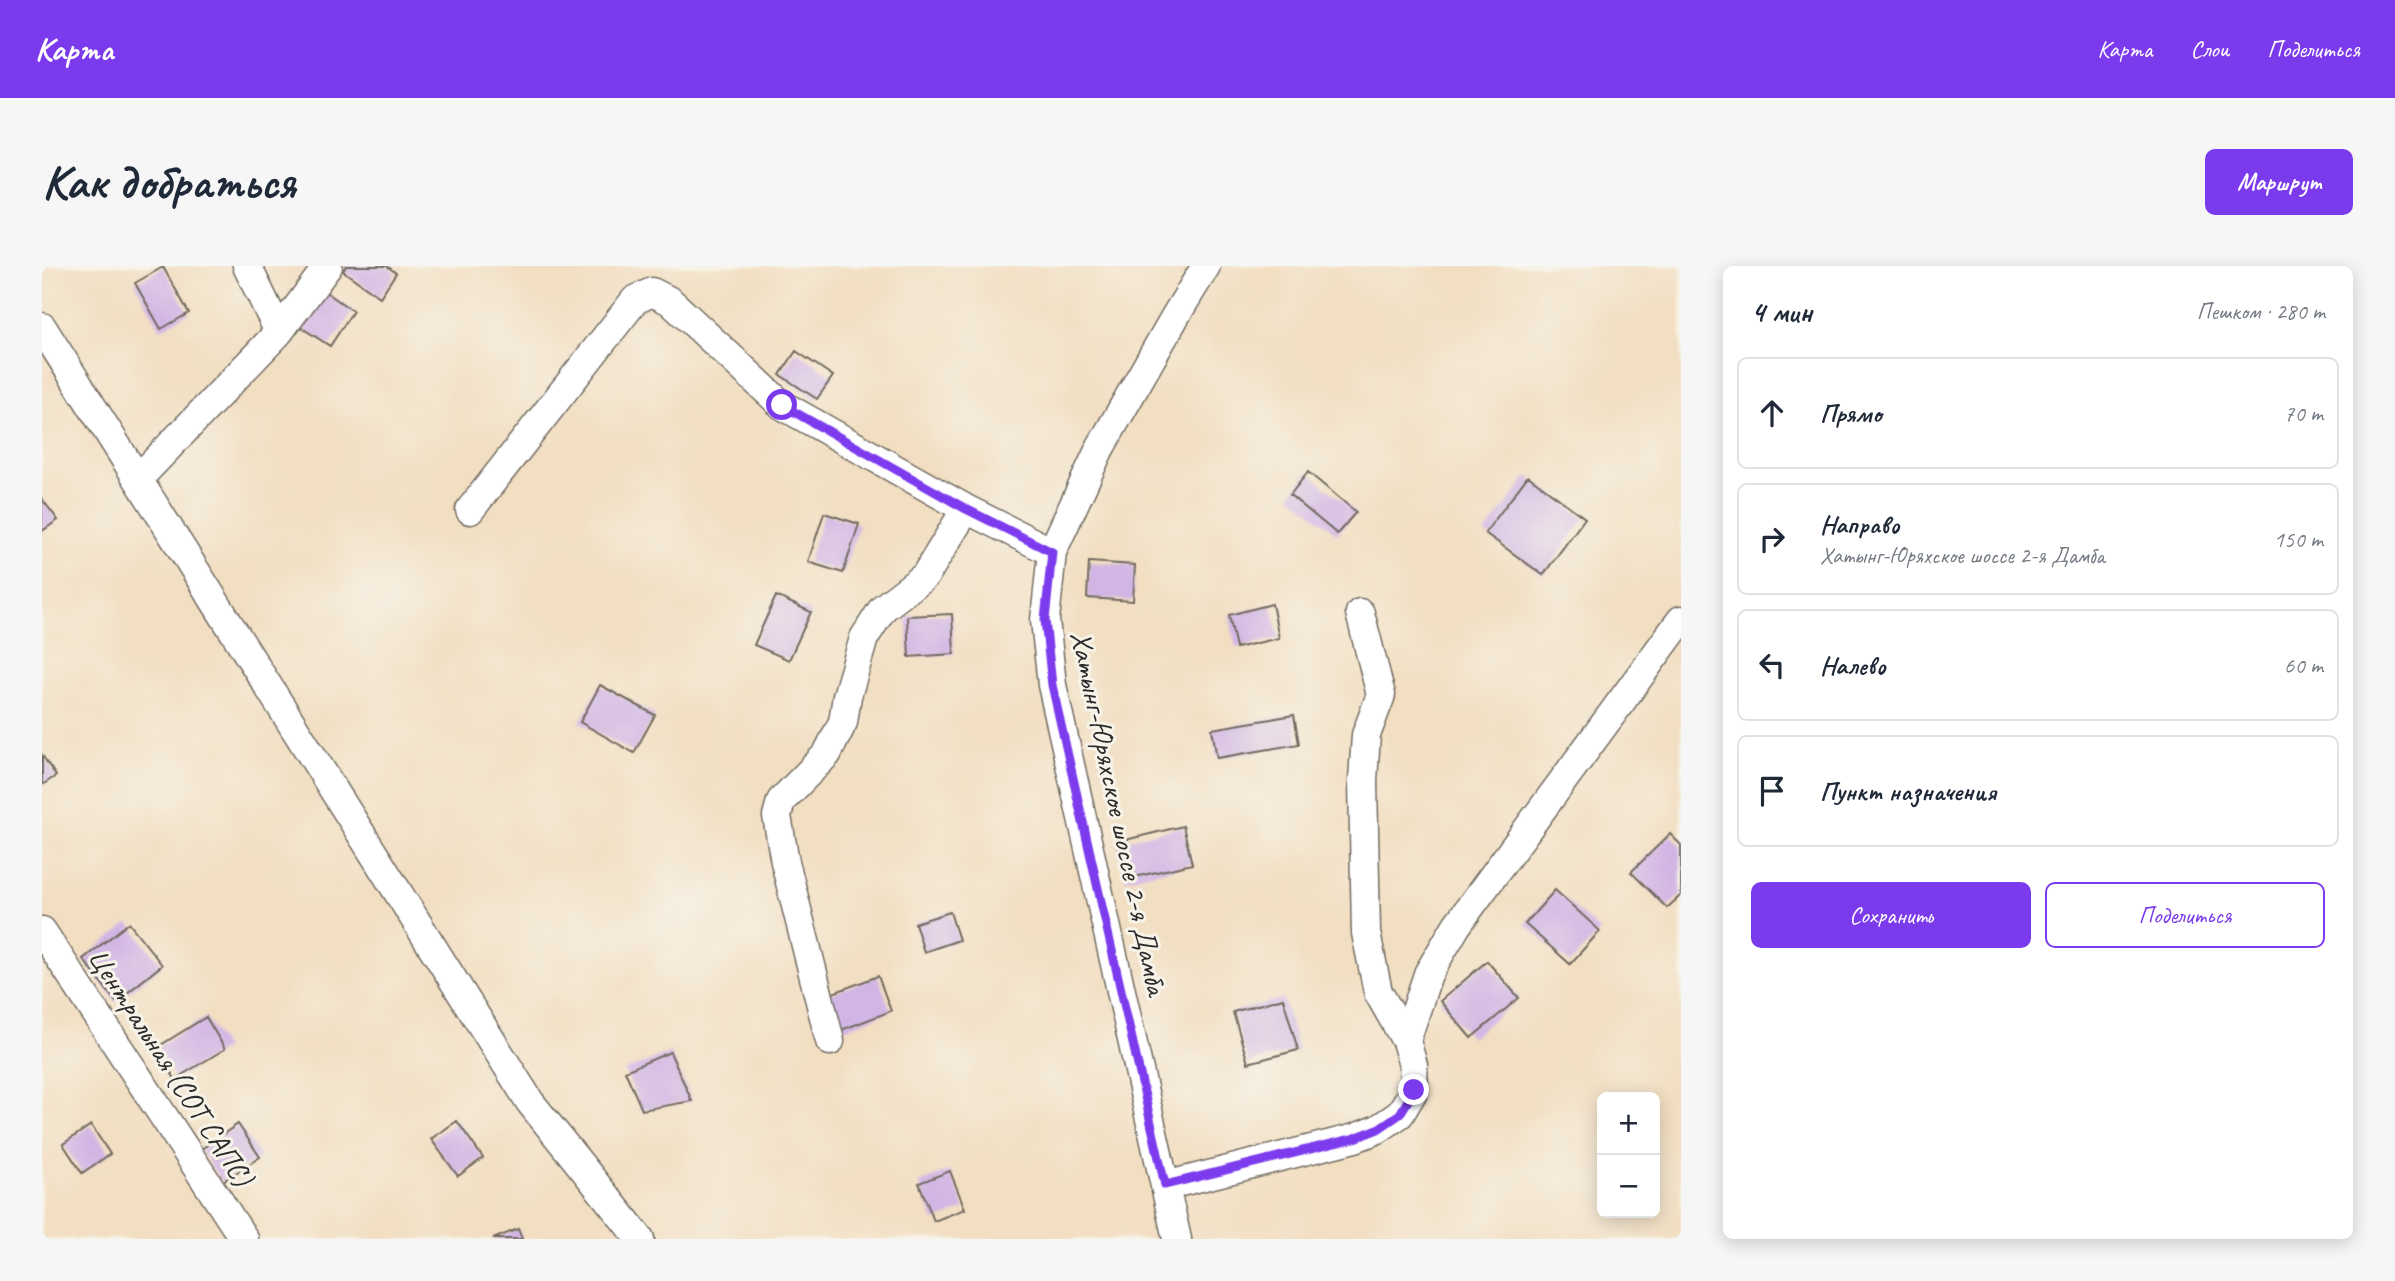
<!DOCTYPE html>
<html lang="ru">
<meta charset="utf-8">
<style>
body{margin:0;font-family:Caveat,sans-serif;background:#f6f6f7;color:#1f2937}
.controls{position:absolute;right:21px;bottom:21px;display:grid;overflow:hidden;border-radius:10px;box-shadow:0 4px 18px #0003}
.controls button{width:63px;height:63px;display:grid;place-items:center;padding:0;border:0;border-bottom:2px solid #e0e1e3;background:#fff;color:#1f2937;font:35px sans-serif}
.stop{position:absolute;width:21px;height:21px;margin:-16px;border:5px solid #7c3aed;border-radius:50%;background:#fff}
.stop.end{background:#7c3aed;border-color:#fff;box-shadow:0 2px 7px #0008}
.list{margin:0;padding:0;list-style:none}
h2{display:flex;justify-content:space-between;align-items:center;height:91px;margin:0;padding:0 28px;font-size:30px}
h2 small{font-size:23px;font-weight:400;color:#747a83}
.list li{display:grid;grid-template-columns:46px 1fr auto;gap:21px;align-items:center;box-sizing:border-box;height:112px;margin:0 14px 14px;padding:0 14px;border:2px solid #e0e1e3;border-radius:10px}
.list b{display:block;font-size:26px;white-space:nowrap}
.list p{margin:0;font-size:23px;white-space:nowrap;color:#747a83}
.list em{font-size:23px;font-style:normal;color:#747a83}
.actions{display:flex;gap:14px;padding:21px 28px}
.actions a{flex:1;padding:16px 0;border:2px solid #7c3aed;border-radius:10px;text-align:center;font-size:24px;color:#7c3aed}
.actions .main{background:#7c3aed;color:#fff}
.icon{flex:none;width:38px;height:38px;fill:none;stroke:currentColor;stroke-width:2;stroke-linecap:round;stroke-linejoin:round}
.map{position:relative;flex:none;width:1639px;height:973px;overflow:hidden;border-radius:10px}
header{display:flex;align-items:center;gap:42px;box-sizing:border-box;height:98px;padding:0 35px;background:#7c3aed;color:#fff}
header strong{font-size:33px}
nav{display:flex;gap:38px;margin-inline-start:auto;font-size:24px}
.intro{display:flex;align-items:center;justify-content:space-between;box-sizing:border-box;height:168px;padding:0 42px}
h1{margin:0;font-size:49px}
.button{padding:18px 32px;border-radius:10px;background:#7c3aed;color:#fff;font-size:24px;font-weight:700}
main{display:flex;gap:42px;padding:0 42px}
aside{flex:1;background:#fff;border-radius:10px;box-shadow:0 4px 18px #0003}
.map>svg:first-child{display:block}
</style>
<header>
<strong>Карта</strong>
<nav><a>Карта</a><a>Слои</a><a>Поделиться</a></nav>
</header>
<div class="intro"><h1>Как добраться</h1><a class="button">Маршрут</a></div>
<main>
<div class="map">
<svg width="1639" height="973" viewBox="0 0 1639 973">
<rect width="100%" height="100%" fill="#f7f3e8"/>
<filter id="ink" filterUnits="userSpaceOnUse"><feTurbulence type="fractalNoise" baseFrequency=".0143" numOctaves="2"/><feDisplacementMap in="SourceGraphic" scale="14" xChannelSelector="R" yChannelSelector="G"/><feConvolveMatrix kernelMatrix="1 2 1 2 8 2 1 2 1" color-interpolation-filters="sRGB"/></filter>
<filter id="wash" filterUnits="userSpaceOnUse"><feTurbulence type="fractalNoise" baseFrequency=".00686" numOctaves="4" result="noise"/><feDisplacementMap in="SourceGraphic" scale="28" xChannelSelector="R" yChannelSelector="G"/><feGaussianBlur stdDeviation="1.57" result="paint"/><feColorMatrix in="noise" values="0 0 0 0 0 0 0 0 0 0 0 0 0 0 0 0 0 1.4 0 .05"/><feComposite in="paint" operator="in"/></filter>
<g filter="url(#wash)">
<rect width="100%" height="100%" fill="#f2dec1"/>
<g id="blocks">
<path fill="#d1b5e4" d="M 304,0 L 345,0 L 354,7 L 338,31 L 301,5 Z
M 121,1 L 147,47 L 119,63 L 93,17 Z
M 278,22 L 311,45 L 288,80 L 254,58 Z
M 754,85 L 791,110 L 775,133 L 738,109 Z
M 1266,206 L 1314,246 L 1295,268 L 1248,229 Z
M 1486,210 L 1543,252 L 1501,309 L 1443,267 Z
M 0,233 L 16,254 L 0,265 Z
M 782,247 L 817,258 L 801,307 L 766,296 Z
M 1047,296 L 1093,299 L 1091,335 L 1045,332 Z
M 734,330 L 769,346 L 747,394 L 712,379 Z
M 1230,338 L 1237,372 L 1194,382 L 1187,349 Z
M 910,348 L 912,388 L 867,391 L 865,350 Z
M 558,419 L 613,449 L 592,487 L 538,456 Z
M 1252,449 L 1257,478 L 1175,492 L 1170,463 Z
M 0,489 L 14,510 L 0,519 Z
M 1141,560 L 1150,598 L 1084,613 L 1075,576 Z
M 1628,568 L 1639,579 L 1639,629 L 1625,642 L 1589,606 Z
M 1513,624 L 1558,665 L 1528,698 L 1483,658 Z
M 908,646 L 917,674 L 882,686 L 873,657 Z
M 87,657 L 120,699 L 74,736 L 41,693 Z
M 1445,695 L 1477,732 L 1429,772 L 1398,735 Z
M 836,710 L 849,745 L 797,765 L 783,730 Z
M 1241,732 L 1256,784 L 1206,797 L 1191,746 Z
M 164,751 L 183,783 L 133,813 L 114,782 Z
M 628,786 L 650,835 L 600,844 L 583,805 Z
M 415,855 L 441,892 L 416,910 L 389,873 Z
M 196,858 L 218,891 L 180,916 L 158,884 Z
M 49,859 L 68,888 L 40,907 L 21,878 Z
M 908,905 L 923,943 L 892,955 L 877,917 Z
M 476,963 L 480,973 L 451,973 Z"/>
</g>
</g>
<g filter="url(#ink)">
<use href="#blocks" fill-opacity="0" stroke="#716a60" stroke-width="2"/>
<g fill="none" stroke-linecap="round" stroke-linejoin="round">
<g stroke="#716a60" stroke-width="31">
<path id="minor" d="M 205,0 L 237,66
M 0,61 L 488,836 L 598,973
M 96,213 L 237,66 L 286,0
M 428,244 L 593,34 L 610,26 L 628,35 L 740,139 L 924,243 L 1010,286
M 1318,347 L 1339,429 L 1324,469 L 1321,514 L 1324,667 L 1336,726 L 1364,775
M 0,665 L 202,973
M 788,775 L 743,596 L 735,550 L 739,535 L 785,488 L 801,456 L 805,430 L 822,372 L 841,342 L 883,310 L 924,243
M 1123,920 L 1313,872 L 1336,863 L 1358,848 L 1372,824 L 1371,799 L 1364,775 L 1386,708 L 1415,659 L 1639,354
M 1135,973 L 1010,419 L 1003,354 L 1010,286 L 1058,182 L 1134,49 L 1164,0"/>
</g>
<use href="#minor" stroke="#fff" stroke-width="28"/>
</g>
</g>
<g fill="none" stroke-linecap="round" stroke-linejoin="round" filter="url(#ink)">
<path stroke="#7c3aed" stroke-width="9" d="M 740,139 L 924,243 L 1010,286 L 1003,354 L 1010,419 L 1123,919 L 1313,872 L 1336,863 L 1358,848 L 1372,824"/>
</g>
<g text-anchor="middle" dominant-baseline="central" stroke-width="6" stroke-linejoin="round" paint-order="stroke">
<g font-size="30" fill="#2b2b2b" stroke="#f7f3e8">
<text transform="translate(1077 547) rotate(78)">Хатынг-Юряхское шоссе 2-я Дамба</text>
<text transform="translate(129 801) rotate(57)">Центральная (СОТ САПС)</text>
</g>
</g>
</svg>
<div class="controls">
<button>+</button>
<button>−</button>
</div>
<div class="stop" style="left:740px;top:139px"></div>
<div class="stop end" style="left:1372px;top:824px"></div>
</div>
<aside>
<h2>4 мин<small>Пешком · 280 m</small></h2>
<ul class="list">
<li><svg class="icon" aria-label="ahead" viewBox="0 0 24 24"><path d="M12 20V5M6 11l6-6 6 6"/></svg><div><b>Прямо</b></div><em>70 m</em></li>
<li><svg class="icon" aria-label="right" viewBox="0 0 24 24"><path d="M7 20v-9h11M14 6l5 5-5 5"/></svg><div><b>Направо</b><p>Хатынг-Юряхское шоссе 2-я Дамба</p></div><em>150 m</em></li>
<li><svg class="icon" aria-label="left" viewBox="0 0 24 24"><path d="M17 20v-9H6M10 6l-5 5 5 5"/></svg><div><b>Налево</b></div><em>60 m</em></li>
<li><svg class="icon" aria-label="arrive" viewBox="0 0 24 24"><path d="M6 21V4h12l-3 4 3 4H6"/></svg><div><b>Пункт назначения</b></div></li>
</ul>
<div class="actions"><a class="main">Сохранить</a><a>Поделиться</a></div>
</aside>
</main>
